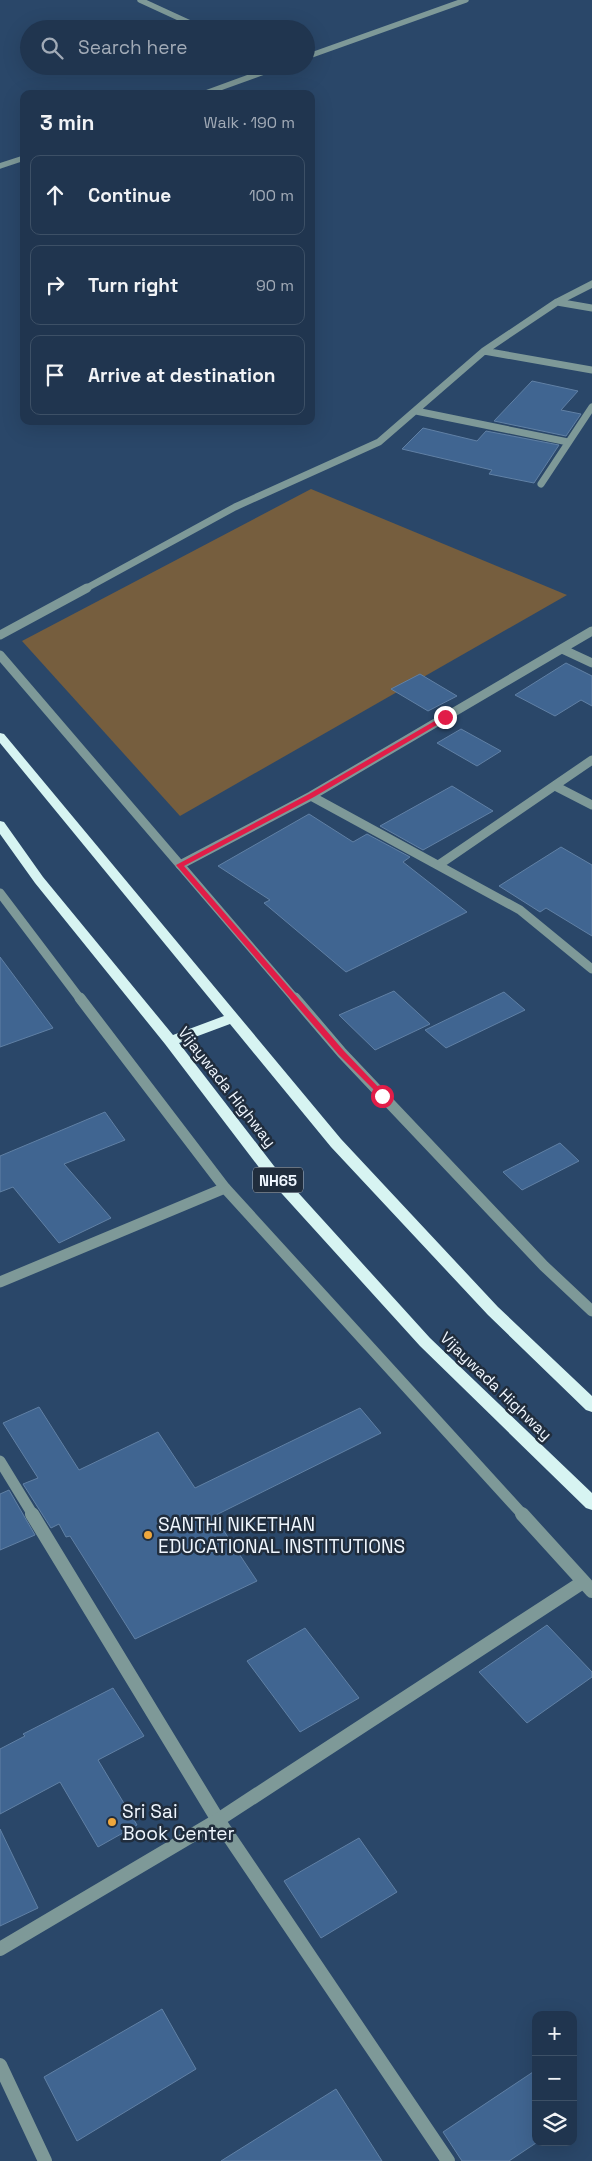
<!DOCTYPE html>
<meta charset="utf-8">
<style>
body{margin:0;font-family:"Space Grotesk",sans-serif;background:#2d4059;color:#f1f3f6}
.controls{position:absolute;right:15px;bottom:15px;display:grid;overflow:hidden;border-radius:10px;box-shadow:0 5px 20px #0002}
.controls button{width:45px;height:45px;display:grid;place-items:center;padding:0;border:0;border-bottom:1px solid #3d5066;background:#20354f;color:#f1f3f6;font:25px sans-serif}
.stop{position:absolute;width:15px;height:15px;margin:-11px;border:4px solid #e11d48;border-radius:50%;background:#fff}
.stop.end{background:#e11d48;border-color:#fff;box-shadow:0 1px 5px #0008}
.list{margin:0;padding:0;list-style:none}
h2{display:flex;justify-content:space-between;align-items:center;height:65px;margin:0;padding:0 20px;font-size:21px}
h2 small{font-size:16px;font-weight:400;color:#a2abb7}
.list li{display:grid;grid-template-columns:32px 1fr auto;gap:15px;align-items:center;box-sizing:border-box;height:80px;margin:0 10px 10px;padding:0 10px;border:1px solid #3d5066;border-radius:10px}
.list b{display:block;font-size:19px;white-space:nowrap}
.list em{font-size:16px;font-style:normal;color:#a2abb7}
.icon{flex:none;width:28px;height:28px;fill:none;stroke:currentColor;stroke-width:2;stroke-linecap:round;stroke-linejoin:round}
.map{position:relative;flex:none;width:592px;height:2161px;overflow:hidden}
.search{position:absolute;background:#20354f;box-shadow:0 5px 20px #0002;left:20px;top:20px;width:295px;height:55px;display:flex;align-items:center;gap:12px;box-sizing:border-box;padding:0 18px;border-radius:28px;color:#a2abb7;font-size:19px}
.panel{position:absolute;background:#20354f;box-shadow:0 5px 20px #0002;left:20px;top:90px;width:295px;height:335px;border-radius:10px}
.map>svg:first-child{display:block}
</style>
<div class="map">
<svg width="592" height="2161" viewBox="0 0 592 2161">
<rect width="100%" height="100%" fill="#2a4769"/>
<path fill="#765e3e" d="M 311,489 L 567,595 L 180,816 L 22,641 Z"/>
<path fill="#406591" stroke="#6080a5" d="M 532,381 L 578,391 L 561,410 L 581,414 L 566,436 L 494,421 Z
M 423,428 L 477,441 L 486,431 L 559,445 L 534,483 L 489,474 L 492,470 L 402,449 Z
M 566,663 L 592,676 L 592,706 L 581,700 L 555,716 L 515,695 Z
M 420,674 L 457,696 L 428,711 L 391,689 Z
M 461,729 L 501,751 L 477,766 L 437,743 Z
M 452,786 L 493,811 L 423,850 L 380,826 Z
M 309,814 L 353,842 L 367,834 L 410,857 L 403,862 L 467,912 L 346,972 L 264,903 L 270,900 L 218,866 Z
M 561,847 L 592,865 L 592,936 L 546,908 L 540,912 L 499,886 Z
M 0,957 L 53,1028 L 0,1047 Z
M 394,991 L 430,1024 L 375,1050 L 339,1015 Z
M 504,992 L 525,1010 L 446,1048 L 425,1030 Z
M 105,1112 L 125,1140 L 64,1164 L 111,1218 L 59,1243 L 13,1187 L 0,1192 L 0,1156 Z
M 560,1143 L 579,1161 L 522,1190 L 503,1172 Z
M 39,1407 L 79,1470 L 158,1432 L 195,1488 L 360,1408 L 381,1433 L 214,1516 L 257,1581 L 135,1639 L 70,1536 L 66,1537 L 59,1524 L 51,1528 L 23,1484 L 38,1478 L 3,1423 Z
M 9,1490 L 35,1535 L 0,1550 L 0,1494 Z
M 547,1625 L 592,1672 L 592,1677 L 527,1723 L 479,1672 Z
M 305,1628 L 359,1698 L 300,1732 L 247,1661 Z
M 113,1688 L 144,1736 L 98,1760 L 137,1825 L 98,1847 L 60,1782 L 0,1814 L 0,1749 L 25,1736 L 23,1734 Z
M 0,1829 L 38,1908 L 0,1926 Z
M 359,1838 L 397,1892 L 321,1938 L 284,1881 Z
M 162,2009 L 196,2069 L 77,2141 L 44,2077 Z
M 536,2070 L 536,2143 L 509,2161 L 462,2161 L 443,2132 Z
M 336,2089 L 382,2161 L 221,2161 Z"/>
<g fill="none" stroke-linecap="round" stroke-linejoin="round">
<path stroke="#7e9998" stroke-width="5.5" d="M 306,57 L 466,0
M 203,94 L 280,66
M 0,166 L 24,158"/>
<path stroke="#7e9998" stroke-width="5.5" d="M 140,0 L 203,29"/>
<path stroke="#7e9998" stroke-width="7" d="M 557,302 L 592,308
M 484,351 L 592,370
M 416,411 L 568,442
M 541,484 L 592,407
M 85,589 L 235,507 L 379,442 L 484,351 L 557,302 L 592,284"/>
<path stroke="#7e9998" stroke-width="9" d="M 0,635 L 87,588
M 562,649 L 592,663
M 555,786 L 592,805
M 311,796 L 520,910 L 592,969
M 440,864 L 592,760
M 180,865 L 311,796 L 592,631"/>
<path stroke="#7e9998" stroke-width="11" d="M 0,1282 L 225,1188
M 0,1461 L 33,1515"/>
<path stroke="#7e9998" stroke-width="14" d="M 32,1514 L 218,1820 L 448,2161
M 0,2065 L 45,2161"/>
<path stroke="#7e9998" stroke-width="9" d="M 0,655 L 296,1000
M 0,893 L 81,1000"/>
<path stroke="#7e9998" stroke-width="11" d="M 80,998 L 225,1188 L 523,1515
M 295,998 L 342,1053 L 544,1266 L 592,1311"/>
<path stroke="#7e9998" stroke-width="14" d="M 522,1514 L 592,1591
M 0,1949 L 218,1820 L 583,1582"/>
<path fill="#d7f4f2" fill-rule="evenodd" d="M 0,733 L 4,734 L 341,1139 L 498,1307 L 592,1396 L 592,1412 L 586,1410 L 488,1315 L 331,1147 L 230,1024 L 179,1043 L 274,1166 L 430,1338 L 592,1493 L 592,1510 L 586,1508 L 420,1346 L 264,1174 L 165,1044 L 35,883 L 0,834 L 0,821 L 4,822 L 43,877 L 173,1035 L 224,1016 L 0,743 Z"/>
</g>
<path fill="#e11d48" d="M 445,715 L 448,717 L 447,719 L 314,797 L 184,866 L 344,1051 L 385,1094 L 386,1096 L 382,1098 L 339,1055 L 176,865 L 309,794 Z"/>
<g fill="#eea73d" stroke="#202d3d" stroke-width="2">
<circle cx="148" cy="1535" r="5"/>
<circle cx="112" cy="1822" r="5"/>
</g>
<g text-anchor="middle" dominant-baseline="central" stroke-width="5" stroke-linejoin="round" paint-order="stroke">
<rect fill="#202d3d" stroke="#b1bac4" stroke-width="1" x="253" y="1167.5" width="50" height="25" rx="4"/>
<g font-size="15" font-weight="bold" fill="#eff6fe">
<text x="278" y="1180">NH65</text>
</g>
<g font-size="16" fill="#eff6fe" stroke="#202d3d">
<text transform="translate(227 1087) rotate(52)">Vijaywada Highway</text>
<text transform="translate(496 1386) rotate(44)">Vijaywada Highway</text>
</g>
<g font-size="19" fill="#eff6fe" stroke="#202d3d" text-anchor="start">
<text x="158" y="1524">SANTHI NIKETHAN<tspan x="158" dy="22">EDUCATIONAL INSTITUTIONS</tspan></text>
<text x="122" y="1811">Sri Sai<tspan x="122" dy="22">Book Center</tspan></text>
</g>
</g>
</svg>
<div class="controls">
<button>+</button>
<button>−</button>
<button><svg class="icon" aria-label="layers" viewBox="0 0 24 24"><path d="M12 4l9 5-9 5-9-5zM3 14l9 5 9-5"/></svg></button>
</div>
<div class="stop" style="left:382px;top:1096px"></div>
<div class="stop end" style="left:445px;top:717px"></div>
<div class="search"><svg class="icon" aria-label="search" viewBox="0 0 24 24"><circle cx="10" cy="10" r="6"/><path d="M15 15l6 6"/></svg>Search here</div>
<section class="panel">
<h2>3 min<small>Walk · 190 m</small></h2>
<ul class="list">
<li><svg class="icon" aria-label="ahead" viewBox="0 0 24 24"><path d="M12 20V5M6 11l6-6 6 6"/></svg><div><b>Continue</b></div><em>100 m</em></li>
<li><svg class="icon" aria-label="right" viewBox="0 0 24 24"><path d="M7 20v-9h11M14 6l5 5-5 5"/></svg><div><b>Turn right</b></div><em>90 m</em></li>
<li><svg class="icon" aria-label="arrive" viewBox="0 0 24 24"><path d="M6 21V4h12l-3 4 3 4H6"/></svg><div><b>Arrive at destination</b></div></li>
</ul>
</section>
</div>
